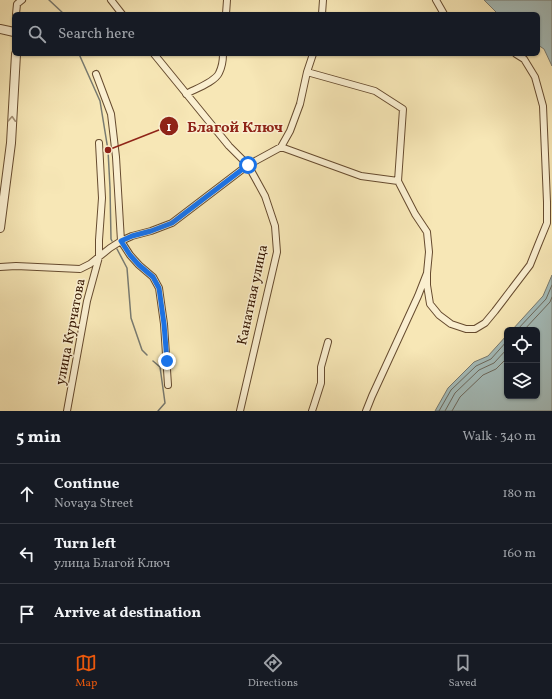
<!DOCTYPE html>
<meta charset="utf-8">
<style>
body{margin:0;font-family:Vollkorn,serif;background:#20242c;color:#f1f3f6}
.controls{position:absolute;right:12px;bottom:12px;display:grid;overflow:hidden;border-radius:6px;box-shadow:0 1px 3px #0004}
.controls button{width:36px;height:36px;display:grid;place-items:center;padding:0;border:0;border-bottom:1px solid #363941;background:#171b24;color:#f1f3f6;font:20px sans-serif}
.stop{position:absolute;width:12px;height:12px;margin:-9px;border:3px solid #1a73e8;border-radius:50%;background:#fff}
.stop.end{background:#1a73e8;border-color:#fff;box-shadow:0 1px 4px #0008}
.list{margin:0;padding:0;list-style:none}
h2{display:flex;justify-content:space-between;align-items:center;height:52px;margin:0;padding:0 16px;font-size:17px}
h2 small{font-size:13px;font-weight:400;color:#9ea1a6}
.list li{display:grid;grid-template-columns:26px 1fr auto;gap:12px;align-items:center;box-sizing:border-box;height:60px;padding:0 16px;border-top:1px solid #363941}
.list b{display:block;font-size:15px;white-space:nowrap}
.list p{margin:0;font-size:13px;white-space:nowrap;color:#9ea1a6}
.list em{font-size:13px;font-style:normal;color:#9ea1a6}
.icon{flex:none;width:22px;height:22px;fill:none;stroke:currentColor;stroke-width:2;stroke-linecap:round;stroke-linejoin:round}
.map{position:relative;flex:none;width:552px;height:411px;overflow:hidden}
.search{position:absolute;background:#171b24;box-shadow:0 1px 3px #0004;left:12px;right:12px;top:12px;height:44px;display:flex;align-items:center;gap:10px;box-sizing:border-box;padding:0 14px;border-radius:6px;color:#9ea1a6;font-size:15px}
.sheet{height:232px;background:#171b24}
nav{display:flex;justify-content:space-around;align-items:center;box-sizing:border-box;height:56px;border-top:1px solid #363941;background:#171b24;font-size:11px;color:#9ea1a6}
nav a{display:grid;justify-items:center;gap:2px}
nav .on{color:#ea580c}
.map>svg:first-child{display:block}
</style>
<div class="map">
<svg width="552" height="411" viewBox="0 0 552 411">
<rect width="100%" height="100%" fill="#f7e7b6"/>
<filter id="stains"><feTurbulence type="fractalNoise" baseFrequency=".005" numOctaves="4"/><feColorMatrix values="0 0 0 0 .2 0 0 0 0 .09 0 0 0 0 .02 0 0 0 .5 -.17"/></filter>
<radialGradient id="worn" r=".72"><stop offset=".6" stop-color="#630" stop-opacity="0"/><stop offset="1" stop-color="#630" stop-opacity=".3"/></radialGradient>
<path fill="#a4bcba" stroke="#787a70" d="M 484,0 L 552,0 L 552,66 L 544,49 L 538,45 L 538,14 L 498,14 Z
M 552,275 L 552,411 L 435,411 L 448,388 L 474,362 L 488,356 L 507,335 L 507,396 L 537,396 L 537,330 L 512,330 L 543,296 Z"/>
<g fill="none" stroke-linecap="round" stroke-linejoin="round">
<path stroke="#6d6a5e" stroke-width="1" d="M 517,330 L 546,299 L 552,285
M 524,330 L 550,302 L 552,297
M 439,411 L 451,390 L 476,366 L 491,359 L 507,341
M 445,411 L 455,393 L 479,370 L 494,363 L 507,349
M 452,411 L 460,397 L 483,375 L 496,369 L 507,358"/>
<path stroke="#787a70" stroke-width="1.5" d="M 49,0 L 64,14
M 79,54 L 100,101 L 108,150 L 110,188 L 111,239 L 112,241
M 117,249 L 127,268 L 131,318 L 142,350 L 147,355
M 153,361 L 160,367 L 165,403 L 158,411"/>
<g stroke="#664b2f" stroke-width="8">
<path id="minor" d="M 111,0 L 122,14
M 436,0 L 444,14
M 16,14 L 17,4 L 22,0
M 226,14 L 227,0
M 322,14 L 323,0
M 154,54 L 229,146 L 248,165 L 265,196 L 275,226 L 277,252 L 240,411
M 307,72 L 375,91 L 403,109 L 398,181
M 96,74 L 111,114 L 116,157 L 121,241 L 130,255 L 139,265 L 153,277 L 159,288 L 164,324 L 168,385
M 186,94 C 195,89 215,82 219,73 C 222,67 223,61 223,54
M 281,147 L 361,176 L 398,181 L 415,214 L 427,232 L 429,252 L 427,273 L 418,296 L 372,396 L 366,411
M 0,267 L 16,266 L 80,269 L 90,264 L 110,248 L 121,241 L 132,236 L 151,231 L 172,223 L 248,165 L 281,147 L 290,131 L 300,104 L 307,72 L 313,54
M 427,273 L 427,285 L 430,304 L 439,315 L 451,324 L 466,329 L 475,329 L 485,323 L 495,311 L 530,265 L 538,245 L 547,223 L 547,202 L 543,106 L 535,77 L 524,59 L 516,54
M 67,411 L 87,301 L 99,257 L 99,240 L 102,198 L 99,143
M 312,411 L 314,405 L 321,383 L 321,367 L 328,342"/>
</g>
<g stroke="#664b2f" stroke-width="10">
<path id="tertiary" d="M 0,29 L 14,32
M 0,228 L 11,143 L 16,54"/>
</g>
<use href="#minor" stroke="#faefd0" stroke-width="6"/>
<use href="#tertiary" stroke="#faefd0" stroke-width="8"/>
</g>
<defs><path id="oneway-chevron" d="M-2-3.5L2.5 0L-2 3.5" fill="none" stroke-width="1.6" stroke-linecap="round" stroke-linejoin="round"/></defs>
<use stroke="#a28e73" href="#oneway-chevron" transform="translate(12 119) rotate(-87)"/>
<g fill="none" stroke-linecap="round" stroke-linejoin="round">
<path stroke="#1a73e8" stroke-width="5" d="M 167,361 L 164,324 L 159,288 L 153,277 L 139,265 L 130,255 L 121,241 L 132,236 L 151,231 L 172,223 L 248,165"/>
</g>
<g text-anchor="middle" dominant-baseline="central" stroke-width="3" stroke-linejoin="round" paint-order="stroke">
<g font-size="14" fill="#361702" stroke="#faefd0">
<text transform="translate(253 295) rotate(-78)">Канатная улица</text>
<text transform="translate(71 332) rotate(-79)">улица Курчатова</text>
</g>
</g>
<path fill="none" stroke="#8f2418" stroke-width="1.5" d="M108 150L169 126"/>
<g fill="#8f2418" stroke="#faefd0" stroke-width="1.5">
<circle cx="108" cy="150" r="4"/>
<circle cx="169" cy="126" r="10"/>
</g>
<g font-size="12" text-anchor="middle" font-weight="bold" fill="#fff">
<text x="169" y="131">1</text>
</g>
<g font-size="15" text-anchor="middle" font-weight="bold" fill="#8f2418" stroke="#faefd0" stroke-width="3" stroke-linejoin="round" paint-order="stroke">
<text x="235" y="132">Благой Ключ</text>
</g>
<rect width="100%" height="100%" filter="url(#stains)"/>
<rect width="100%" height="100%" fill="url(#worn)"/>
</svg>
<div class="controls">
<button><svg class="icon" aria-label="locate" viewBox="0 0 24 24"><circle cx="12" cy="12" r="6"/><path d="M12 2v4M12 18v4M2 12h4M18 12h4"/></svg></button>
<button><svg class="icon" aria-label="layers" viewBox="0 0 24 24"><path d="M12 4l9 5-9 5-9-5zM3 14l9 5 9-5"/></svg></button>
</div>
<div class="stop" style="left:248px;top:165px"></div>
<div class="stop end" style="left:167px;top:361px"></div>
<div class="search"><svg class="icon" aria-label="search" viewBox="0 0 24 24"><circle cx="10" cy="10" r="6"/><path d="M15 15l6 6"/></svg>Search here</div>
</div>
<section class="sheet">
<h2>5 min<small>Walk · 340 m</small></h2>
<ul class="list">
<li><svg class="icon" aria-label="ahead" viewBox="0 0 24 24"><path d="M12 20V5M6 11l6-6 6 6"/></svg><div><b>Continue</b><p>Novaya Street</p></div><em>180 m</em></li>
<li><svg class="icon" aria-label="left" viewBox="0 0 24 24"><path d="M17 20v-9H6M10 6l-5 5 5 5"/></svg><div><b>Turn left</b><p>улица Благой Ключ</p></div><em>160 m</em></li>
<li><svg class="icon" aria-label="arrive" viewBox="0 0 24 24"><path d="M6 21V4h12l-3 4 3 4H6"/></svg><div><b>Arrive at destination</b></div></li>
</ul>
</section>
<nav>
<a class="on"><svg class="icon" aria-label="map" viewBox="0 0 24 24"><path d="M3 6l6-2 6 2 6-2v14l-6 2-6-2-6 2zM9 4v14M15 6v14"/></svg>Map</a>
<a><svg class="icon" aria-label="directions" viewBox="0 0 24 24"><path d="M12 3l9 9-9 9-9-9zM9 14v-3h6M13 9l2 2-2 2"/></svg>Directions</a>
<a><svg class="icon" aria-label="saved" viewBox="0 0 24 24"><path d="M7 4h10v16l-5-4-5 4z"/></svg>Saved</a>
</nav>
